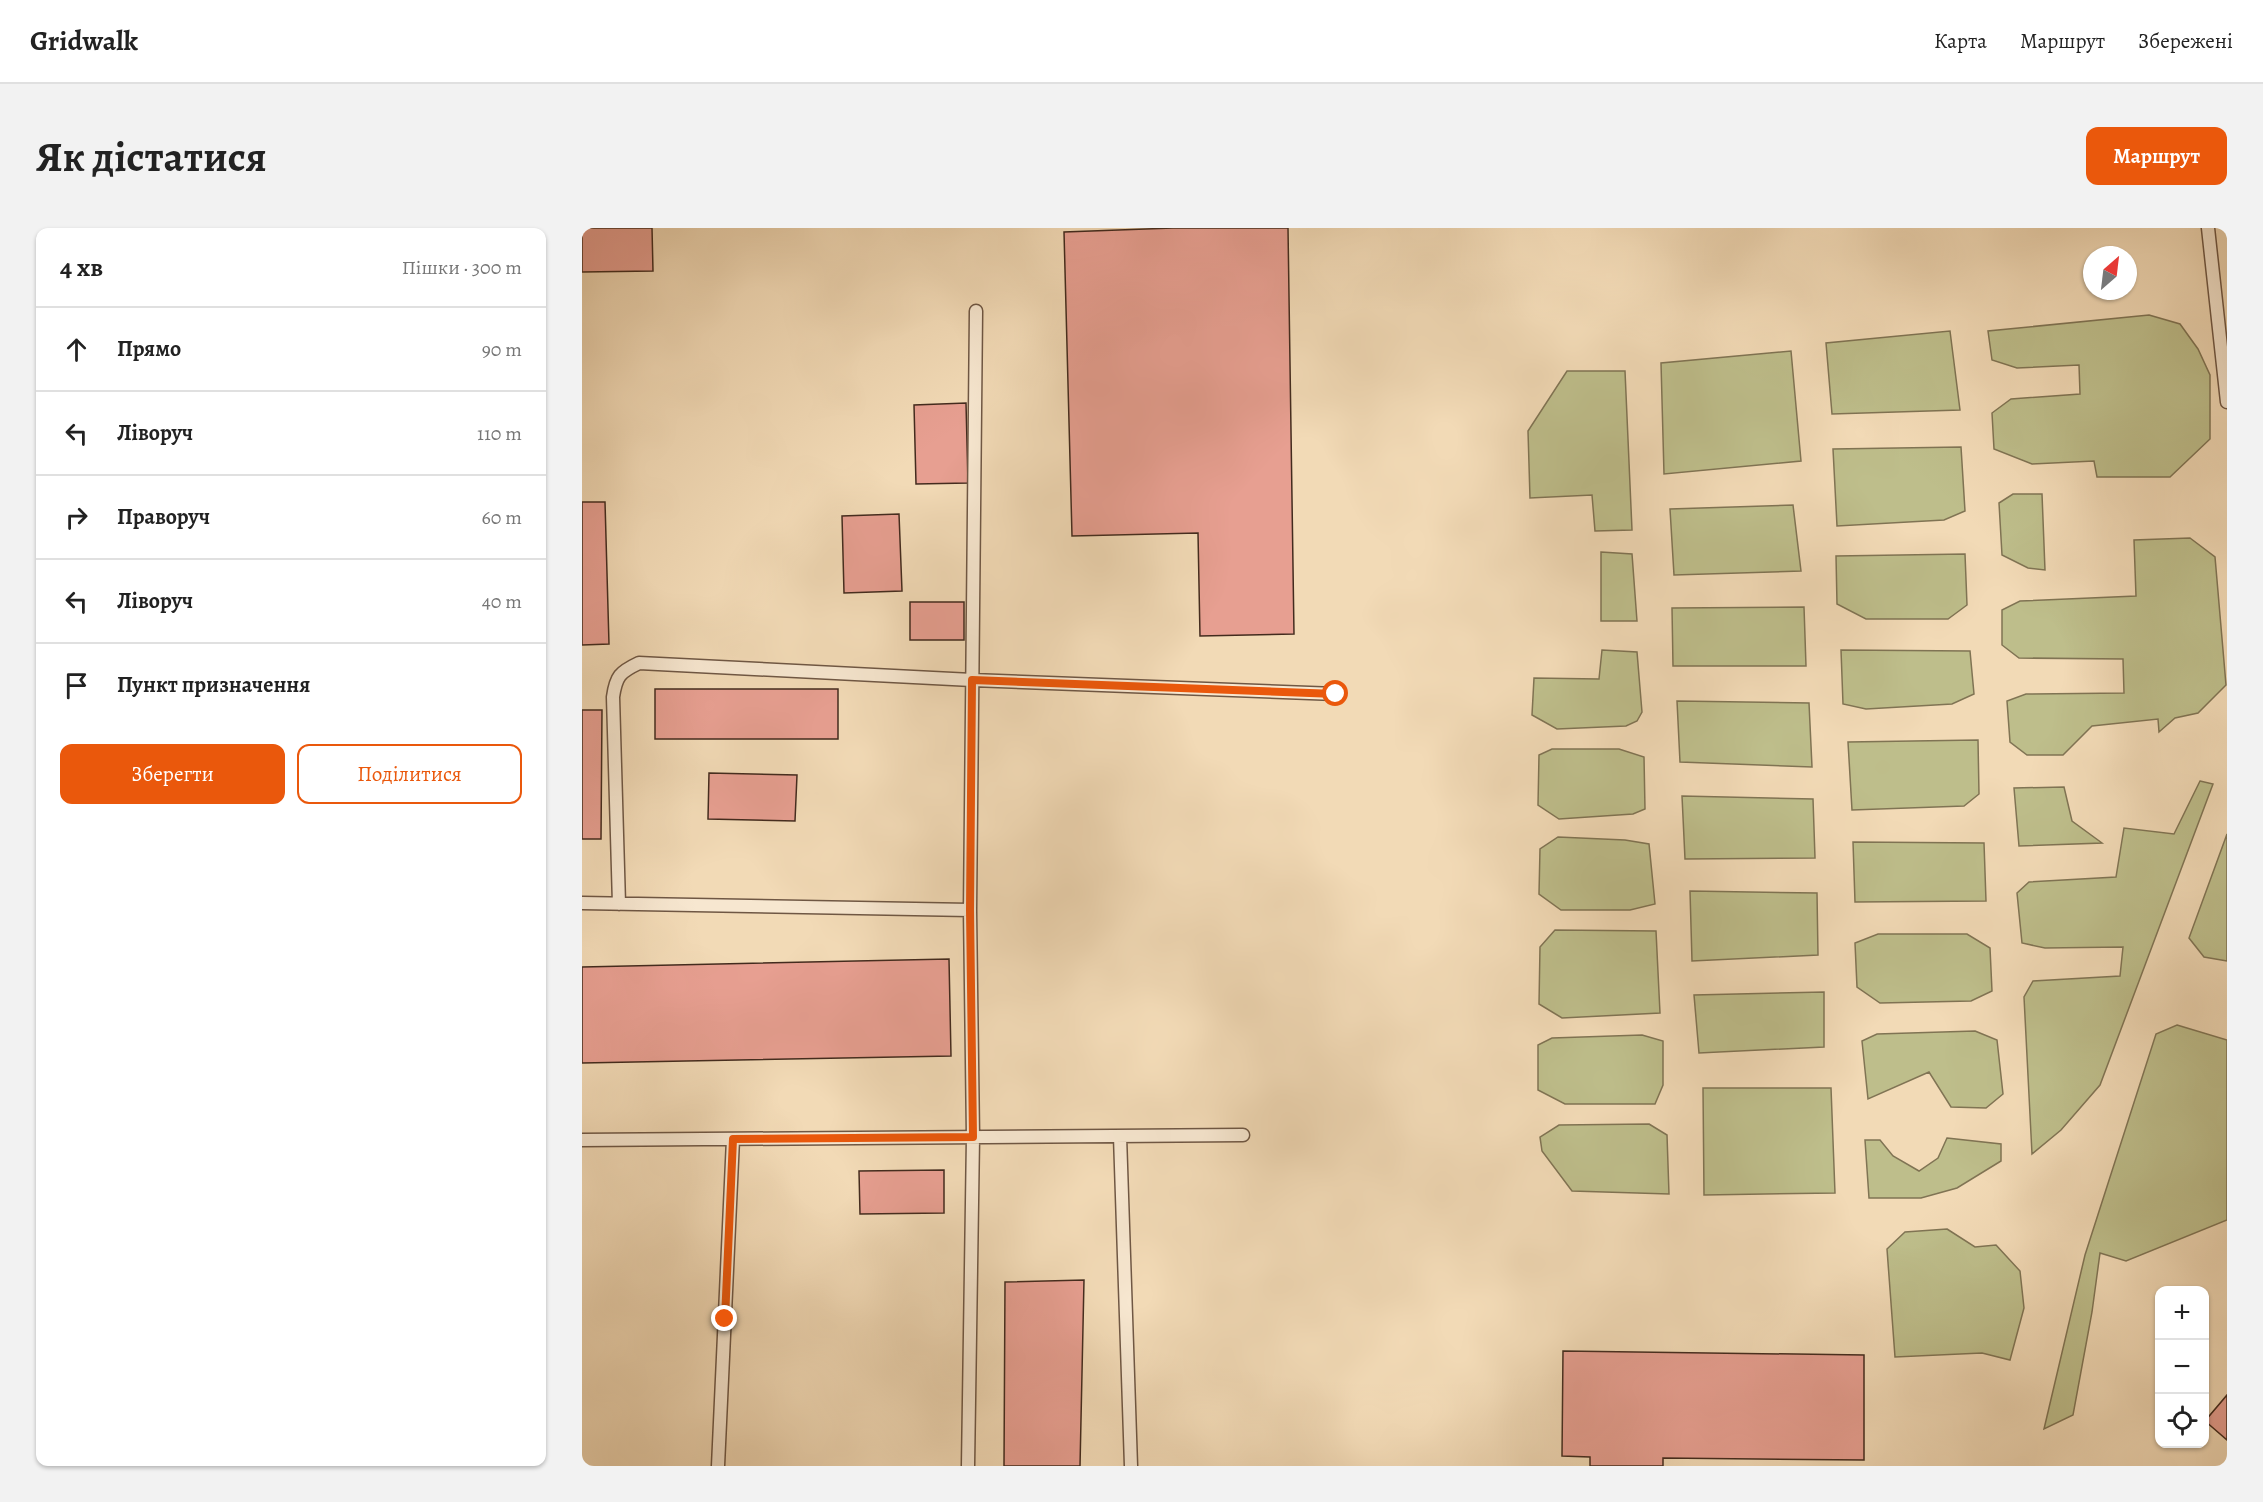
<!DOCTYPE html>
<html lang="uk">
<meta charset="utf-8">
<style>
body{margin:0;font-family:Alegreya,serif;background:#f2f2f2;color:#222}
.controls{position:absolute;right:18px;bottom:18px;display:grid;overflow:hidden;border-radius:12px;box-shadow:0 2px 4px #0004}
.controls button{width:54px;height:54px;display:grid;place-items:center;padding:0;border:0;border-bottom:2px solid #e0e0e0;background:#fff;color:#222;font:30px sans-serif}
.compass{position:absolute;left:1501px;top:18px;width:54px;height:54px;border-radius:50%;background:#fff;box-shadow:0 2px 4px #0004;rotate:28deg}
.stop{position:absolute;width:18px;height:18px;margin:-14px;border:4px solid #ea580c;border-radius:50%;background:#fff}
.stop.end{background:#ea580c;border-color:#fff;box-shadow:0 2px 6px #0008}
.list{margin:0;padding:0;list-style:none}
h2{display:flex;justify-content:space-between;align-items:center;height:78px;margin:0;padding:0 24px;font-size:26px}
h2 small{font-size:20px;font-weight:400;color:#767676}
.list li{display:grid;grid-template-columns:39px 1fr auto;gap:18px;align-items:center;box-sizing:border-box;height:84px;padding:0 24px;border-top:2px solid #e0e0e0}
.list b{display:block;font-size:22px;white-space:nowrap}
.list em{font-size:20px;font-style:normal;color:#767676}
.actions{display:flex;gap:12px;padding:18px 24px}
.actions a{flex:1;padding:14px 0;border:2px solid #ea580c;border-radius:12px;text-align:center;font-size:21px;color:#ea580c}
.actions .main{background:#ea580c;color:#fff}
.icon{flex:none;width:33px;height:33px;fill:none;stroke:currentColor;stroke-width:2;stroke-linecap:round;stroke-linejoin:round}
.map{position:relative;flex:none;width:1645px;height:1238px;overflow:hidden;border-radius:12px}
header{display:flex;align-items:center;gap:36px;box-sizing:border-box;height:84px;padding:0 30px;background:#fff;border-bottom:2px solid #e0e0e0}
header strong{font-size:28px}
nav{display:flex;gap:33px;margin-inline-start:auto;font-size:21px}
.intro{display:flex;align-items:center;justify-content:space-between;box-sizing:border-box;height:144px;padding:0 36px}
h1{margin:0;font-size:42px}
.button{padding:15px 27px;border-radius:12px;background:#ea580c;color:#fff;font-size:21px;font-weight:700}
main{display:flex;gap:36px;padding:0 36px}
aside{flex:1;background:#fff;border-radius:12px;box-shadow:0 2px 4px #0004}
.map>svg:first-child{display:block}
</style>
<header>
<strong>Gridwalk</strong>
<nav><a>Карта</a><a>Маршрут</a><a>Збережені</a></nav>
</header>
<div class="intro"><h1>Як дістатися</h1><a class="button">Маршрут</a></div>
<main>
<aside>
<h2>4 хв<small>Пішки · 300 m</small></h2>
<ul class="list">
<li><svg class="icon" aria-label="ahead" viewBox="0 0 24 24"><path d="M12 20V5M6 11l6-6 6 6"/></svg><div><b>Прямо</b></div><em>90 m</em></li>
<li><svg class="icon" aria-label="left" viewBox="0 0 24 24"><path d="M17 20v-9H6M10 6l-5 5 5 5"/></svg><div><b>Ліворуч</b></div><em>110 m</em></li>
<li><svg class="icon" aria-label="right" viewBox="0 0 24 24"><path d="M7 20v-9h11M14 6l5 5-5 5"/></svg><div><b>Праворуч</b></div><em>60 m</em></li>
<li><svg class="icon" aria-label="left" viewBox="0 0 24 24"><path d="M17 20v-9H6M10 6l-5 5 5 5"/></svg><div><b>Ліворуч</b></div><em>40 m</em></li>
<li><svg class="icon" aria-label="arrive" viewBox="0 0 24 24"><path d="M6 21V4h12l-3 4 3 4H6"/></svg><div><b>Пункт призначення</b></div></li>
</ul>
<div class="actions"><a class="main">Зберегти</a><a>Поділитися</a></div>
</aside>
<div class="map">
<svg width="1645" height="1238" viewBox="0 0 1645 1238">
<rect width="100%" height="100%" fill="#f2dab6"/>
<filter id="stains"><feTurbulence type="fractalNoise" baseFrequency=".00333" numOctaves="4"/><feColorMatrix values="0 0 0 0 .2 0 0 0 0 .09 0 0 0 0 .02 0 0 0 .5 -.17"/></filter>
<radialGradient id="worn" r=".72"><stop offset=".6" stop-color="#630" stop-opacity="0"/><stop offset="1" stop-color="#630" stop-opacity=".3"/></radialGradient>
<path fill="#bebe8b" stroke="#807454" stroke-width="1.5" d="M 1567,87 L 1598,96 L 1616,121 L 1628,147 L 1628,211 L 1588,249 L 1515,249 L 1512,233 L 1450,236 L 1412,221 L 1410,185 L 1429,171 L 1498,166 L 1497,137 L 1435,140 L 1410,132 L 1406,103 Z
M 1368,103 L 1378,182 L 1250,186 L 1244,115 Z
M 1209,123 L 1219,233 L 1082,246 L 1079,135 Z
M 985,143 L 1043,143 L 1050,302 L 1013,303 L 1010,267 L 948,270 L 946,203 Z
M 1379,219 L 1383,283 L 1362,292 L 1255,298 L 1251,221 Z
M 1431,266 L 1460,266 L 1463,342 L 1446,340 L 1420,327 L 1417,275 Z
M 1211,277 L 1219,343 L 1092,347 L 1088,281 Z
M 1608,310 L 1633,329 L 1644,457 L 1616,485 L 1593,490 L 1577,504 L 1576,491 L 1510,498 L 1481,527 L 1445,527 L 1428,514 L 1425,473 L 1444,466 L 1542,465 L 1541,431 L 1437,430 L 1420,417 L 1420,382 L 1438,373 L 1554,368 L 1552,312 Z
M 1019,324 L 1050,326 L 1055,393 L 1019,393 Z
M 1383,326 L 1385,377 L 1366,391 L 1284,391 L 1255,376 L 1254,328 Z
M 1222,379 L 1224,438 L 1091,438 L 1090,380 Z
M 1020,422 L 1055,424 L 1060,484 L 1055,493 L 1044,498 L 975,501 L 950,487 L 952,450 L 1017,451 Z
M 1259,422 L 1388,423 L 1392,466 L 1370,476 L 1284,481 L 1261,476 Z
M 1095,473 L 1227,475 L 1230,539 L 1098,534 Z
M 1396,512 L 1397,566 L 1382,578 L 1270,582 L 1266,514 Z
M 970,521 L 1037,521 L 1062,529 L 1063,581 L 1051,586 L 977,591 L 956,577 L 957,527 Z
M 1618,553 L 1631,556 L 1518,857 L 1479,902 L 1450,926 L 1442,769 L 1451,753 L 1538,748 L 1541,719 L 1463,720 L 1440,715 L 1435,665 L 1447,654 L 1534,649 L 1542,600 L 1592,606 Z
M 1482,559 L 1490,593 L 1520,615 L 1437,618 L 1432,560 Z
M 1100,568 L 1231,571 L 1233,630 L 1103,631 Z
M 1645,606 L 1645,733 L 1622,729 L 1607,710 Z
M 976,609 L 1043,612 L 1067,616 L 1073,676 L 1048,682 L 979,682 L 957,666 L 958,621 Z
M 1271,614 L 1402,615 L 1404,673 L 1273,674 Z
M 1108,663 L 1235,665 L 1236,727 L 1110,733 Z
M 973,702 L 1074,703 L 1078,785 L 980,790 L 957,776 L 958,719 Z
M 1296,706 L 1385,706 L 1408,720 L 1410,763 L 1389,773 L 1298,775 L 1275,759 L 1273,715 Z
M 1242,764 L 1242,819 L 1117,825 L 1112,767 Z
M 1595,797 L 1645,812 L 1645,992 L 1544,1033 L 1518,1025 L 1510,1084 L 1491,1187 L 1462,1201 L 1503,1027 L 1574,806 Z
M 1393,803 L 1415,812 L 1421,866 L 1404,880 L 1369,879 L 1347,844 L 1286,871 L 1280,813 L 1295,806 Z
M 1060,807 L 1081,813 L 1081,857 L 1073,876 L 983,876 L 956,862 L 956,817 L 970,810 Z
M 1121,860 L 1249,860 L 1253,965 L 1122,967 Z
M 1067,896 L 1085,907 L 1087,966 L 990,963 L 960,923 L 958,909 L 977,897 Z
M 1365,910 L 1419,916 L 1419,933 L 1375,960 L 1339,970 L 1287,970 L 1283,912 L 1298,912 L 1311,928 L 1337,943 L 1356,930 Z
M 1365,1001 L 1393,1019 L 1414,1017 L 1438,1043 L 1442,1080 L 1428,1132 L 1400,1125 L 1313,1129 L 1305,1021 L 1323,1004 Z"/>
<path fill="#e79f91" stroke="#432b1e" stroke-width="1.5" d="M 0,0 L 70,0 L 71,43 L 0,44 Z
M 591,0 L 706,0 L 712,406 L 618,408 L 616,305 L 490,308 L 482,4 Z
M 384,175 L 386,255 L 334,256 L 332,177 Z
M 0,274 L 23,274 L 27,416 L 0,417 Z
M 317,286 L 320,363 L 262,365 L 260,288 Z
M 328,374 L 382,374 L 382,412 L 328,412 Z
M 73,461 L 256,461 L 256,511 L 73,511 Z
M 0,482 L 20,482 L 19,611 L 0,611 Z
M 127,545 L 215,547 L 213,593 L 126,591 Z
M 367,731 L 369,828 L 0,835 L 0,739 Z
M 362,942 L 362,985 L 278,986 L 277,943 Z
M 502,1052 L 498,1238 L 422,1238 L 423,1054 Z
M 981,1123 L 1282,1127 L 1282,1232 L 1081,1230 L 1081,1238 L 1008,1238 L 1008,1229 L 980,1228 Z
M 1645,1167 L 1645,1212 L 1623,1193 Z"/>
<g fill="none" stroke-linecap="round" stroke-linejoin="round">
<g stroke="#6f5744" stroke-width="15">
<path id="lane" d="M 1626,0 L 1645,174
M 0,675 L 388,682 L 394,83
M 37,676 L 31,469 C 34,448 38,444 57,435 L 390,452 L 754,466
M 538,908 L 549,1238
M 0,912 L 661,907
M 136,1238 L 151,911
M 386,1238 L 391,909 L 388,682"/>
</g>
<use href="#lane" stroke="#f7e7d0" stroke-width="12"/>
</g>
<g fill="none" stroke-linecap="round" stroke-linejoin="round">
<path stroke="#ea580c" stroke-width="8" d="M 143,1091 L 151,911 L 391,909 L 388,682 L 390,452 L 754,466"/>
</g>
<rect width="100%" height="100%" filter="url(#stains)"/>
<rect width="100%" height="100%" fill="url(#worn)"/>
</svg>
<div class="controls">
<button>+</button>
<button>−</button>
<button><svg class="icon" aria-label="locate" viewBox="0 0 24 24"><circle cx="12" cy="12" r="6"/><path d="M12 2v4M12 18v4M2 12h4M18 12h4"/></svg></button>
</div>
<svg class="compass" viewBox="-18 -18 36 36"><path d="M0-13l5 13h-10z" fill="#e53935"/><path d="M0 13l5-13h-10z" fill="#767676"/></svg>
<div class="stop" style="left:754px;top:466px"></div>
<div class="stop end" style="left:143px;top:1091px"></div>
</div>
</main>
